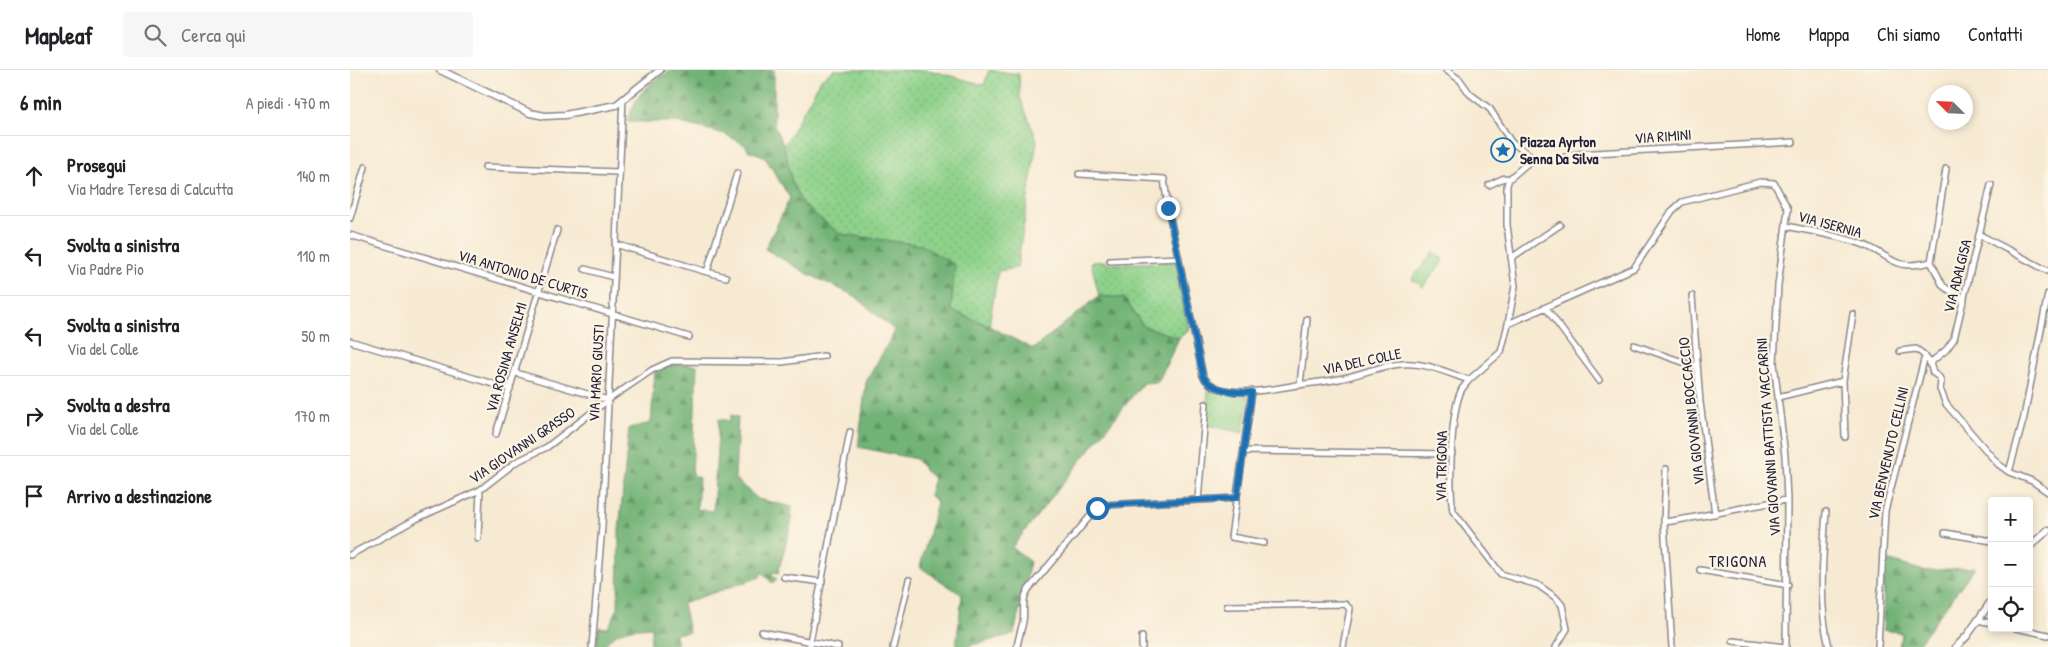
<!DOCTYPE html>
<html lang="it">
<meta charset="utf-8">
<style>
body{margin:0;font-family:"Patrick Hand",sans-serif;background:#f6f6f6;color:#202124}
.controls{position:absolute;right:15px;bottom:15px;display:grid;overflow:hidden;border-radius:5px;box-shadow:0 2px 8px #0003}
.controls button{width:45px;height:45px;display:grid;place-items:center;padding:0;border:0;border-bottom:1px solid #e0e0e0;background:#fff;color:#202124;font:25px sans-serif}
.compass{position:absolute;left:1578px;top:15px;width:45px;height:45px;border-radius:50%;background:#fff;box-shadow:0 2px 8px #0003;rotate:294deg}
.stop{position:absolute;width:15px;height:15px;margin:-11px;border:4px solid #1f6fb2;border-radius:50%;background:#fff}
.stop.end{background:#1f6fb2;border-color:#fff;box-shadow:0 1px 5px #0008}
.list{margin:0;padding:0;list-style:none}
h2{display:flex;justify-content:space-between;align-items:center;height:65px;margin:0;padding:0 20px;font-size:21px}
h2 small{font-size:16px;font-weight:400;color:#757577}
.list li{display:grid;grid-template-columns:32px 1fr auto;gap:15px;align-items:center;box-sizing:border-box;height:80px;padding:0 20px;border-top:1px solid #e0e0e0}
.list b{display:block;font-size:19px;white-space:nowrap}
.list p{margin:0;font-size:16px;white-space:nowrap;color:#757577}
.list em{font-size:16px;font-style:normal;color:#757577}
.icon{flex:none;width:28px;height:28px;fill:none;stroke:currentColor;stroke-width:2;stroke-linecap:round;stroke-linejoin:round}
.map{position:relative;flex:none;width:1698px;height:577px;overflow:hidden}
header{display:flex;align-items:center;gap:30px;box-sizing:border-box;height:70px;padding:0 25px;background:#fff;border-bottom:1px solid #e0e0e0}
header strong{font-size:24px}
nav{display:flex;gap:28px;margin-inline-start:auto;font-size:18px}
.search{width:350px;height:45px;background:#f6f6f6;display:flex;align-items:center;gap:12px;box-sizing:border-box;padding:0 18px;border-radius:5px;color:#757577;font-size:19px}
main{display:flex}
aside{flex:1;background:#fff}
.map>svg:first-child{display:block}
</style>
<header>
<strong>Mapleaf</strong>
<div class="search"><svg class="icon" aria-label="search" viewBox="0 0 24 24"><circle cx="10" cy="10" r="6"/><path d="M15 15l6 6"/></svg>Cerca qui</div>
<nav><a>Home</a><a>Mappa</a><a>Chi siamo</a><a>Contatti</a></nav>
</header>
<main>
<aside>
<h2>6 min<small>A piedi · 470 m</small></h2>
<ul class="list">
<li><svg class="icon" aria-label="ahead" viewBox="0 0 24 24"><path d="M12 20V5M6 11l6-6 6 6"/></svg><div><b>Prosegui</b><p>Via Madre Teresa di Calcutta</p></div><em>140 m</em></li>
<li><svg class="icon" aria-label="left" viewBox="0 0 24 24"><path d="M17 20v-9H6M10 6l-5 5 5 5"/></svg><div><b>Svolta a sinistra</b><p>Via Padre Pio</p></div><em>110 m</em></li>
<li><svg class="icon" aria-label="left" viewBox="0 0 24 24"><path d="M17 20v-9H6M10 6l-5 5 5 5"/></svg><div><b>Svolta a sinistra</b><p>Via del Colle</p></div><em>50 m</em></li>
<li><svg class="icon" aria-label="right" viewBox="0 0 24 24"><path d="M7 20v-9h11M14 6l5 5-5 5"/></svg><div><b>Svolta a destra</b><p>Via del Colle</p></div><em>170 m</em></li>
<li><svg class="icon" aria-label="arrive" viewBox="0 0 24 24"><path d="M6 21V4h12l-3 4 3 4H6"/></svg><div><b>Arrivo a destinazione</b></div></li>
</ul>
</aside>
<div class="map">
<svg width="1698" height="577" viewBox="0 0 1698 577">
<defs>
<pattern id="green-dots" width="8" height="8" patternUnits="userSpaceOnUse" patternTransform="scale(1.25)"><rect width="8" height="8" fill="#8dd18a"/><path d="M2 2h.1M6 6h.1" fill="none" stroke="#79b378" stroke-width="1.8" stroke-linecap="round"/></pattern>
<pattern id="forest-firs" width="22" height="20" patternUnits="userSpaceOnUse" patternTransform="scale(1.25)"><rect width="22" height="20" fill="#72b376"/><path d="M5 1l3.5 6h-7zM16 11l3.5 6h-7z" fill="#5d9162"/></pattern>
</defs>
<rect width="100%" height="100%" fill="#fcf5e5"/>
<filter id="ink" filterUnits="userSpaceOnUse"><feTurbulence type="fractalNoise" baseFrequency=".02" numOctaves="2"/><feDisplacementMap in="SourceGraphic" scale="10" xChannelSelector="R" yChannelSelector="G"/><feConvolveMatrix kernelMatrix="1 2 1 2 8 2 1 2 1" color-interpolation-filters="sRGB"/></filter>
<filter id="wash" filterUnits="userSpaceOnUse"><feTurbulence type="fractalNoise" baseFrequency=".0096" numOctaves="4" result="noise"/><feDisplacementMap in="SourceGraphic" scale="20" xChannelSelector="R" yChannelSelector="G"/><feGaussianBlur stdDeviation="1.12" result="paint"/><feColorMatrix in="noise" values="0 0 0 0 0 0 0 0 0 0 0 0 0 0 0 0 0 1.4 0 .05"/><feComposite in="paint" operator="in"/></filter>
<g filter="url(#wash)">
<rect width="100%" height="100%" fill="#f7ead3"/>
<path fill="url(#green-dots)" stroke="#587a62" d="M 484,0 L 579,0 L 634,15 L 639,0 L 669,4 L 670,28 L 687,70 L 667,198 L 648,201 L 639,256 L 601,240 L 571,175 L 490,164 L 453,135 L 442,113 L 434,76 L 471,9 Z
M 756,191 L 756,194 L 827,192 L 839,260 L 829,268 L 793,256 L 774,228 L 749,226 L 741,192 Z
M 858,318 L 875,323 L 899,326 L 893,363 L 856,355 Z"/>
<path fill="url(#forest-firs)" stroke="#4a6a58" d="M 322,0 L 424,0 L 424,55 L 434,76 L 442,113 L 453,135 L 490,164 L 571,175 L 605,195 L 601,240 L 639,256 L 683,279 L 749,226 L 774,228 L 793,256 L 829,268 L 808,312 L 793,313 L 662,477 L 680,492 L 664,564 L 614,577 L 606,577 L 612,525 L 570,497 L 587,432 L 579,425 L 584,408 L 578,404 L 566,389 L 508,377 L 516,312 L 545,261 L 505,226 L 458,204 L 415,179 L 440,128 L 414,86 L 399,81 L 395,75 L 375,64 L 326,52 L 277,52 C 286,25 297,12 322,0 Z
M 320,294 L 347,295 L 342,405 L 349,408 L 347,439 L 363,441 L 369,349 L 380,351 L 381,345 L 388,347 L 385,409 L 408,429 L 442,437 L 441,455 L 428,503 L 423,502 L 422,506 L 427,509 L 422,513 L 412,502 L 410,507 L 333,533 L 339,562 L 325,564 L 327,577 L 300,577 L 302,557 C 279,559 268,558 253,577 L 246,577 L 249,557 L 258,558 L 268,538 L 269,461 L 279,358 L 301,353 L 305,299 Z
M 1534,489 L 1574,501 L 1625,497 L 1566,577 L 1549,577 L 1552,563 L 1533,560 Z"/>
<path fill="#8dd18a" stroke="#587a62" d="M 1083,182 L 1094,190 L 1073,217 L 1062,209 Z"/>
</g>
<g filter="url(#ink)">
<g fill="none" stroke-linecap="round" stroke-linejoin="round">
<g stroke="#8c8687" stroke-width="8">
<path id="minor" d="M 1096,0 L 1110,10 L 1120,24 L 1140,39 L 1161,72 L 1186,89
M 135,97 L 268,102
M 729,104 L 814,109 L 818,138 L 853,306 C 868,332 923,319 947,315 C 961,313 975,312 989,309 C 1010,305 1031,295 1052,294 C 1075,292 1098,303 1119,310 L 1151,282 L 1158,254 L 1284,198 L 1322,141 L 1332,132 L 1410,112 L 1424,113 L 1438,139 L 1428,215 L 1424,293 L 1435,386 L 1437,430 L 1436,577 L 1383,571
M 1139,115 L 1154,108 L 1159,109
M 0,148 L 15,97
M 1436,156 C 1460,161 1485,165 1509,173 C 1542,184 1540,202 1581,192 L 1593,216 L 1614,230
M 0,165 L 339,267
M 1630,165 L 1698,201
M 265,174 L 357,202 L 387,103
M 1161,188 L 1210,155
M 760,191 L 829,188
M 1581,192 L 1596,99
M 235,199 L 263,207
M 357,202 L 376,207
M 1342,226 L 1350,332 L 1365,444
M 1196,238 L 1249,310
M 1158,254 L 1165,216 L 1157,155 L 1157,115 L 1159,109 L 1179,92 L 1186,89 L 1201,91 L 1226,84 L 1443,72
M 0,271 L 160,319
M 1284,275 L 1347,297
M 1550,281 L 1566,279 L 1573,284 L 1580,293 L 1583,303 L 1589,307 L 1591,312 L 1590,319 L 1596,334 L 1648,394 L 1659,402 L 1682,411 L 1698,422
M 1580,293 L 1596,280 L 1604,269 L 1641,115
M 166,303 L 258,330
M 1119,310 C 1117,313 1114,316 1112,319 C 1100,341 1099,416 1103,441 L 1151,504 L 1188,515 L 1205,527 L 1212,535 L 1217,559 L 1206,577
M 1493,311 L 1495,367
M 950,315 L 957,249
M 902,322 L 881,467 L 914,473
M 1428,327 L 1493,311 L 1503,244
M 146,364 L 207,160
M 894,381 L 1102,384
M 1316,399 L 1314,452 L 1322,577
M 1659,402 L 1674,347 L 1698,224
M 848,430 L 856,334
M 1476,442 C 1473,486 1468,533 1479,577
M 1314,452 C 1355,447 1396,436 1437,430
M 1595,463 L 1642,471
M 128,468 L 130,420
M 0,485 L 68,448 L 130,420 L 166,392 L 197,377 L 258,330 L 302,300 L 322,291 L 432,292 L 474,286
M 1350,500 L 1438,515
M 434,507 L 472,512
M 877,536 L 995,534 L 1000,539 L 993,577
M 1628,550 L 1642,553
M 1666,558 L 1698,565
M 412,562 L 488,577
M 242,577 L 252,456 L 273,29
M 459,577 L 500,362
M 543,577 L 559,510
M 667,577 C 668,569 671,561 673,552 C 675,541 671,531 678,520 L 747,438 L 754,435 L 887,428
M 792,577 L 792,567
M 1528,577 L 1535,441 L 1575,286"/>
</g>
<g stroke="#8c8687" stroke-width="9">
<path id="tertiary" d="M 90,0 L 180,43 L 195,46 L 215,45 L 266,35 L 310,0
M 1679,477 L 1698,460
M 1606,577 L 1617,566 L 1642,530"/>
</g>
<use href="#minor" stroke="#fff" stroke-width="5"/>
<use href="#tertiary" stroke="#fff" stroke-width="6"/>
</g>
</g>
<g fill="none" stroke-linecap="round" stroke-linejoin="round" filter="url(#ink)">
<path stroke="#1f6fb2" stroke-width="6" d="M 747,438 L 754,435 L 887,428 L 902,322 C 887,323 861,321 853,306 L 818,138"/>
</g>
<defs>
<g id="sight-ring" transform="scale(1.25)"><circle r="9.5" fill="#fcf5e5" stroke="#1f6fb2" stroke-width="1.5"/><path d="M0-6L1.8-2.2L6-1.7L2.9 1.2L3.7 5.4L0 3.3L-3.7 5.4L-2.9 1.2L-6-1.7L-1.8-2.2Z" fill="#1f6fb2"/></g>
</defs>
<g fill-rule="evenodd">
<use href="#sight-ring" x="1153" y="80"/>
</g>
<g text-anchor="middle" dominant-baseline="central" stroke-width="4.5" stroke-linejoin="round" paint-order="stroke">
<g font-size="15" fill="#22223b" stroke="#fcf5e5">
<text transform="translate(1313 66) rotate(-4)">VIA RIMINI</text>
<text transform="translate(1480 154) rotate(15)">VIA ISERNIA</text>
<text transform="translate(173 204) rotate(17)">VIA ANTONIO DE CURTIS</text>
<text transform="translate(1607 206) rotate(-76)">VIA ADALGISA</text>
<text transform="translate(156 287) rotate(-74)">VIA ROSINA ANSELMI</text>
<text transform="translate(1012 291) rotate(-12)">VIA DEL COLLE</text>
<text transform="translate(246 303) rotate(-87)">VIA MARIO GIUSTI</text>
<text transform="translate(1341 341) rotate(-96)">VIA GIOVANNI BOCCACCIO</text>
<text transform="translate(1418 367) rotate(-94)">VIA GIOVANNI BATTISTA VACCARINI</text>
<text transform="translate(172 375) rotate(-34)">VIA GIOVANNI GRASSO</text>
<text transform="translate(1538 383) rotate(-77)">VIA BENVENUTO CELLINI</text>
<text transform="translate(1091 396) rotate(-89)">VIA TRIGONA</text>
</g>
<g font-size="15" font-weight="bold" fill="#22223b" stroke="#fcf5e5" text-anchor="start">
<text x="1170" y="71">Piazza Ayrton<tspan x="1170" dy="17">Senna Da Silva</tspan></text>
</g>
<g font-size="16" letter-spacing="1" fill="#22223b" stroke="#fcf5e5">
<text x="1388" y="491">TRIGONA</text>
</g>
</g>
</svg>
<div class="controls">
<button>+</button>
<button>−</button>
<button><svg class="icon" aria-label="locate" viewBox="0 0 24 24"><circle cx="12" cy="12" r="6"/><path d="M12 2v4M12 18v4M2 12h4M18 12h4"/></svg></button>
</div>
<svg class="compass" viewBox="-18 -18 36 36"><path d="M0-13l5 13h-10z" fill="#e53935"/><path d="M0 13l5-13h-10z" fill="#757577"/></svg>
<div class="stop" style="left:747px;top:438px"></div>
<div class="stop end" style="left:818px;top:138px"></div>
</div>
</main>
